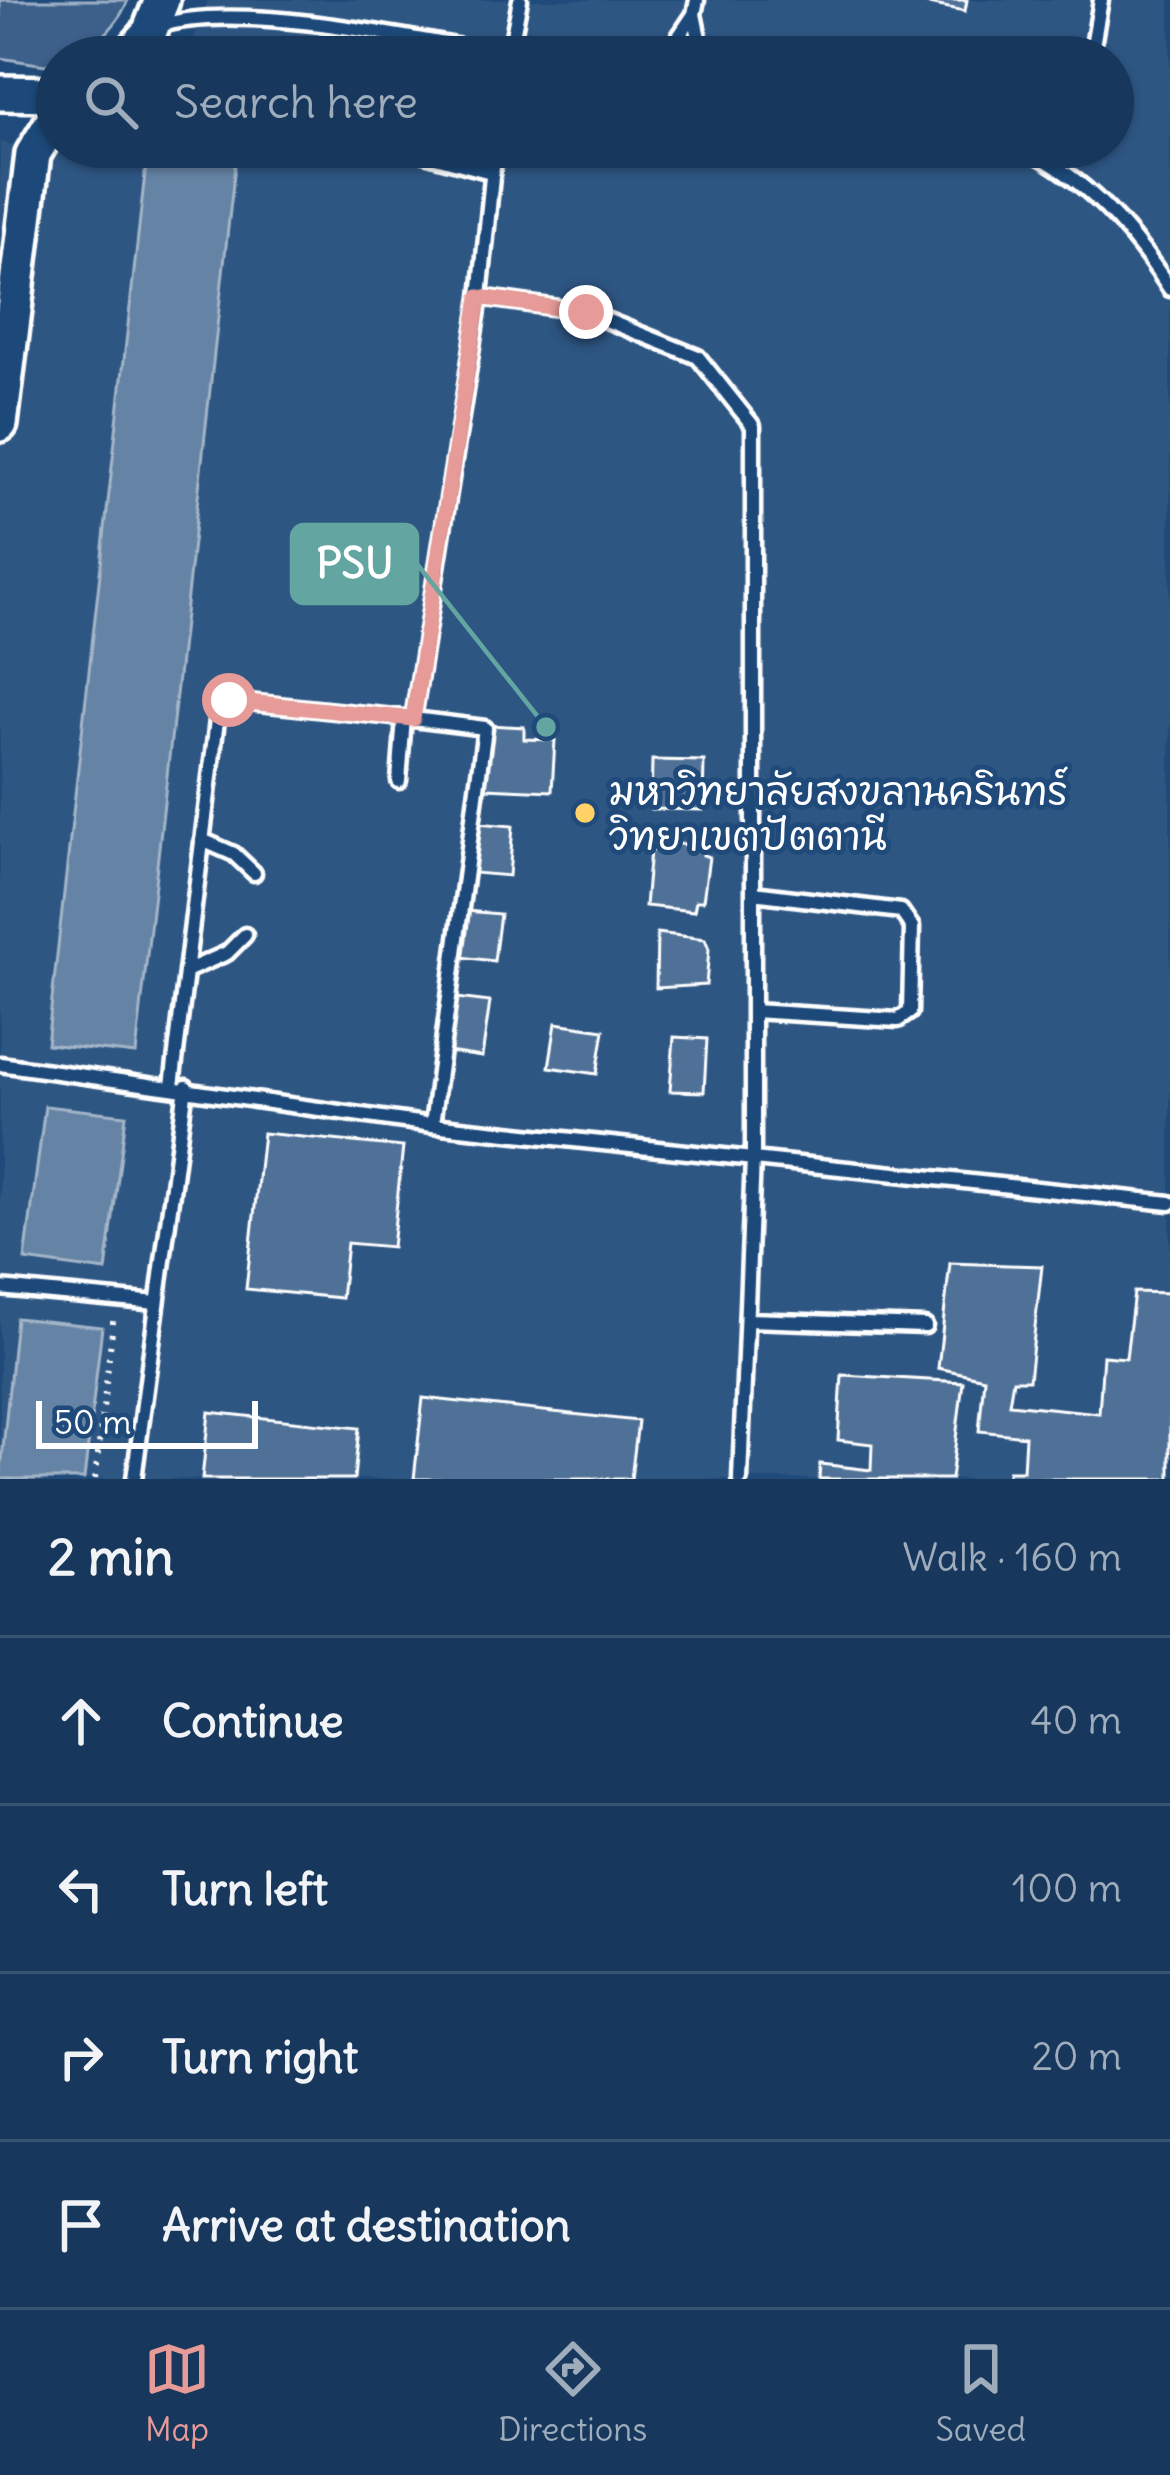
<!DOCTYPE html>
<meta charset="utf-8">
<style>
body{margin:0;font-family:Delius,"Playpen Sans Thai",sans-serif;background:#244365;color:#f1f3f6}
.scale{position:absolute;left:36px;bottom:30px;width:222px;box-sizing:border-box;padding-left:12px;border:6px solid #fff;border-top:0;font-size:33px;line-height:42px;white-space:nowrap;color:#fff;-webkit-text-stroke:9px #1f4a7a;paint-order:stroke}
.stop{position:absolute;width:36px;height:36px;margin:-27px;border:9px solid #e69b98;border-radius:50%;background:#fff}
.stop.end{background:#e69b98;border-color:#fff;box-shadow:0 3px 12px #0008}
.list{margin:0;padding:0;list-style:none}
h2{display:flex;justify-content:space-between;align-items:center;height:156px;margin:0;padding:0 48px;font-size:51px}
h2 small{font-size:39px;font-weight:400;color:#9eacbb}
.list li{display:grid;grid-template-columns:78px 1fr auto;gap:36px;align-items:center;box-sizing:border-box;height:168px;padding:0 48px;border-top:3px solid #365272}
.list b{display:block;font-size:45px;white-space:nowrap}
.list em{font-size:39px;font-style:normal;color:#9eacbb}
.icon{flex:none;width:66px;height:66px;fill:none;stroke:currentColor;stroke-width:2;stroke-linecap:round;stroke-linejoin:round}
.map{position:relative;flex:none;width:1170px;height:1479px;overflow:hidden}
.search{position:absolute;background:#17385c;box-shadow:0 3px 9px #0004;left:36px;right:36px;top:36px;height:132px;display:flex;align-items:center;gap:30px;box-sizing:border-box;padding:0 42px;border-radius:66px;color:#9eacbb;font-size:45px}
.sheet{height:828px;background:#17385c}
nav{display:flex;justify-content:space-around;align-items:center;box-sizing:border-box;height:168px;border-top:3px solid #365272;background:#17385c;font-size:33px;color:#9eacbb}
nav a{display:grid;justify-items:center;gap:6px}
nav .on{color:#e69b98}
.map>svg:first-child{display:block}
</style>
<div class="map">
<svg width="1170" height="1479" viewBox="0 0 1170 1479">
<rect width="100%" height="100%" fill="#1f4a7a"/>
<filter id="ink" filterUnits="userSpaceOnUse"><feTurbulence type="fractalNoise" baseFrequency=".00833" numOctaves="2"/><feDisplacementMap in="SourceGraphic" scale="24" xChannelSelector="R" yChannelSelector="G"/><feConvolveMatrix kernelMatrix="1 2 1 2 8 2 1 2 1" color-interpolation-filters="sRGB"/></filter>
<g filter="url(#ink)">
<path fill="#2e5683" d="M 208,0 L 1170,0 L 1170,1479 L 0,1479 L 0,142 L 31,148 L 57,143 L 1113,147 L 1113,57 L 187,57 Z"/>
<path fill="#3c618b" stroke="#9eb0c5" stroke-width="3" d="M 0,0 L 128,0 C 112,40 78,56 45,65 L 0,58 Z"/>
<path fill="#6583a4" stroke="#a3b5c8" stroke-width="3" d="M 148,147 L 236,156 L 136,1054 L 47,1044 Z
M 45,1106 L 126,1115 L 106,1271 L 25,1260 Z
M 16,1318 L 102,1327 L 84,1479 L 0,1479 Z"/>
<path fill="#507197" stroke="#fff" stroke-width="3" d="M 907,0 L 967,0 L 965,11 Z
M 489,725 L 524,727 L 524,739 L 555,740 L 552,791 L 486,788 Z
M 652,760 L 704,761 L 703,810 L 651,809 Z
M 477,823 L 513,826 L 509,876 L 473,873 Z
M 656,841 L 704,847 L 703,855 L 709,857 L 703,901 L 696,901 L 694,911 L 645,906 L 650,850 L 656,851 Z
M 466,911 L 500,914 L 494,961 L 461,957 Z
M 657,933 L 705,939 L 709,949 L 706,985 L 656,988 Z
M 457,998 L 490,1002 L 482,1057 L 448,1052 Z
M 556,1023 L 604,1030 L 597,1074 L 549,1067 Z
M 674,1037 L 707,1039 L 704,1092 L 670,1091 Z
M 263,1133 L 403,1147 L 392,1247 L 347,1243 L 341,1298 L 246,1289 Z
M 950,1263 L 1042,1266 L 1029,1380 L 1013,1380 L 1009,1404 L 1099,1413 L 1103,1356 L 1126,1358 L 1134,1292 L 1170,1293 L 1170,1479 L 1008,1479 L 1008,1471 L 1023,1471 L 1025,1436 L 979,1431 L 984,1378 L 938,1368 Z
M 842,1375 L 963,1382 L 951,1479 L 819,1479 L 820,1464 L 871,1470 L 872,1444 L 838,1440 Z
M 423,1398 L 638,1421 L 631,1479 L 414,1479 Z
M 209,1412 L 359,1428 L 354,1479 L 202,1479 Z"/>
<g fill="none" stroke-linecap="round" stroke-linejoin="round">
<g stroke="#fff" stroke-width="21">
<path id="lane" d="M 697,0 L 694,14 L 703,57
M 159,26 C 238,0 426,41 516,57
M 509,57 L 520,0
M 665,57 L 694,14
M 1091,57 L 1101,0
M 399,147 L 491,172
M 1022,147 C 1086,178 1132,230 1170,289
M 480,297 L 586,312 L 698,357 L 753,426 L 753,1158 L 740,1479
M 399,781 L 404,718
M 202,840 L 234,854 L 254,873
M 753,893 L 901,911 L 912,927 L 910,1012 L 898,1020 L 753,1011
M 186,971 L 227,953 L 245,935
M 0,1064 L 432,1125 L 1170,1203
M 172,1086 L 218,712 L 229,700 L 413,719
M 432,1125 L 485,728 L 413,719 L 480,297 L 495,147
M 0,1288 L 157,1303
M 747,1320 L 925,1326
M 134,1479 L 186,1087"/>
</g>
<g stroke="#fff" stroke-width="42">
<path id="secondary" d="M 128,57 L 149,33 L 162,0
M 0,93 L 57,94
M 0,424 L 33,154 L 57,115"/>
</g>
<path stroke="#fff" stroke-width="6" stroke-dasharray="3 9" stroke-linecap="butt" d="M 95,1479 L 114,1314"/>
<use href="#lane" stroke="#1f4a7a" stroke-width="12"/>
<use href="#secondary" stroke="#1f4a7a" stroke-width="33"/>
</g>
</g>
<g fill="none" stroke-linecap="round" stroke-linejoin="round" filter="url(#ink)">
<path stroke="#e69b98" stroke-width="15" d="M 229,700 L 413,719 L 479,297 L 586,312"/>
</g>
<circle fill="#ffd166" stroke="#1f4a7a" stroke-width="4.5" cx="585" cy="813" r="12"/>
<g text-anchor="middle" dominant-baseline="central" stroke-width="10" stroke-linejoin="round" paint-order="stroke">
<g font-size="39" fill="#fff" stroke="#1f4a7a" text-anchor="start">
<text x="609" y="791">มหาวิทยาลัยสงขลานครินทร์<tspan x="609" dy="45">วิทยาเขตปัตตานี</tspan></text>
</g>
</g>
<path fill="none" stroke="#63a6a1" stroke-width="4.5" d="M546 727L417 564"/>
<circle fill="#63a6a1" stroke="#1f4a7a" stroke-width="4.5" cx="546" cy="727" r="12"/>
<rect fill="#63a6a1" stroke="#63a6a1" stroke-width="4.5" x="292" y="525" width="125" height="78" rx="12"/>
<g font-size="42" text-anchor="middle" font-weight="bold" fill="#fff">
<text x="355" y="578">PSU</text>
</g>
</svg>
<div class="scale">50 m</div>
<div class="stop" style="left:229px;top:700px"></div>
<div class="stop end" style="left:586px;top:312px"></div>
<div class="search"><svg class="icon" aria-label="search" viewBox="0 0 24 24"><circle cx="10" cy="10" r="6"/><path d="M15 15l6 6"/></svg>Search here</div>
</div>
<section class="sheet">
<h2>2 min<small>Walk · 160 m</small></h2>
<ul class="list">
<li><svg class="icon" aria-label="ahead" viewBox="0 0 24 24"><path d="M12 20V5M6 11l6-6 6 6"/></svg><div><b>Continue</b></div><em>40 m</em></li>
<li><svg class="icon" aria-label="left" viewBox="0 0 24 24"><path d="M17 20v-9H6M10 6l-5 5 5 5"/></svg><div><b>Turn left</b></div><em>100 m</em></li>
<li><svg class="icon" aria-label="right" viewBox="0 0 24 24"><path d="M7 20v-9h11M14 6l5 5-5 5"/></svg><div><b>Turn right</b></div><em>20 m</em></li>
<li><svg class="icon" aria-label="arrive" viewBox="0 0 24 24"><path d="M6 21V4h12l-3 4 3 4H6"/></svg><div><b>Arrive at destination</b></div></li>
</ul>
</section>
<nav>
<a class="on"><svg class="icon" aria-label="map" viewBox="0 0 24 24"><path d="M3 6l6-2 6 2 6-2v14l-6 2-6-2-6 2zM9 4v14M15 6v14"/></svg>Map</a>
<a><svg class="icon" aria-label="directions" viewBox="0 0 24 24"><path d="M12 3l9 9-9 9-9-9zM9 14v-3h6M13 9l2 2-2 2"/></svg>Directions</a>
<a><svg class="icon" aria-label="saved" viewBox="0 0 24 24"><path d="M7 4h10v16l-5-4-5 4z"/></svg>Saved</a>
</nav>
